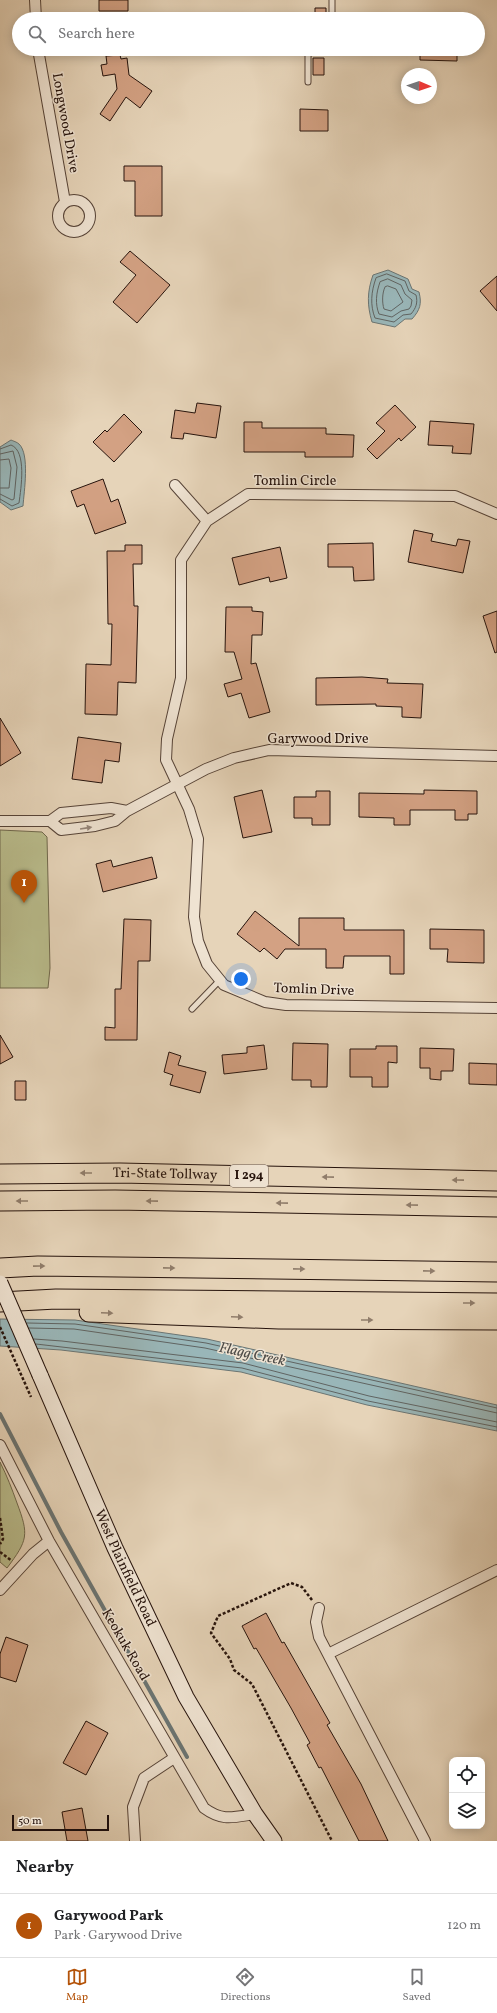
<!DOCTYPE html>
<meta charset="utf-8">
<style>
body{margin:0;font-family:Vollkorn,serif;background:#f2f2f2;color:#202124}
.controls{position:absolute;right:12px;bottom:12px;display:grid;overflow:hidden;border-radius:8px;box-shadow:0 2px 10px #0003}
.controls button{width:36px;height:36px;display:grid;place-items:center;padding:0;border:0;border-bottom:1px solid #e0e0e0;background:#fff;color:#202124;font:20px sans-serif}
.compass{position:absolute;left:401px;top:68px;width:36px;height:36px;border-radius:50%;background:#fff;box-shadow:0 2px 10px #0003;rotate:92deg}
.scale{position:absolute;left:12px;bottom:10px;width:97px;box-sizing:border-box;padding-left:4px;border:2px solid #26130c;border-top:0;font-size:11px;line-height:14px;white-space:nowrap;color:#26130c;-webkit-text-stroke:3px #efe3d2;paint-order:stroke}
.you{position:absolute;left:241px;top:979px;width:14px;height:14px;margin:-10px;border:3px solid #fff;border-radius:50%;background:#1a73e8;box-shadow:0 0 0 6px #1a73e833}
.badge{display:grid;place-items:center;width:26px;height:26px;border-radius:50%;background:#b45309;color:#fff;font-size:13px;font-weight:700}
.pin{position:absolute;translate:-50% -33px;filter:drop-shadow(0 1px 2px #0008)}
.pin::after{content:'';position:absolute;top:21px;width:14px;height:12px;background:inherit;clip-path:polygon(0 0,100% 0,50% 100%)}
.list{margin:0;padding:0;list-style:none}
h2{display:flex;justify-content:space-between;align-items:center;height:52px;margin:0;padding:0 16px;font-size:17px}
h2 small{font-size:13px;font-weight:400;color:#757577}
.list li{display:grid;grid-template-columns:26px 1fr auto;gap:12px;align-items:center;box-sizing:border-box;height:64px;padding:0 16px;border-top:1px solid #e0e0e0}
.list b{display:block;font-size:15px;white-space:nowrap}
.list p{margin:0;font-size:13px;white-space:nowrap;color:#757577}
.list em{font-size:13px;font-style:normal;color:#757577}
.icon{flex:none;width:22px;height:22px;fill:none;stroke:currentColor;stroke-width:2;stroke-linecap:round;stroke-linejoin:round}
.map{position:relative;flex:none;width:497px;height:1841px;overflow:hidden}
.search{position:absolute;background:#fff;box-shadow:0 2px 10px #0003;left:12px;right:12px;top:12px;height:44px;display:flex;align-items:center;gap:10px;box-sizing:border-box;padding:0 14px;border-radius:22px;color:#757577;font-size:15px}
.sheet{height:116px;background:#fff}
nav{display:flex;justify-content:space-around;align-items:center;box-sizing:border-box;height:56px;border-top:1px solid #e0e0e0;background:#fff;font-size:11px;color:#757577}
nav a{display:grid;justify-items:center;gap:2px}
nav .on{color:#b45309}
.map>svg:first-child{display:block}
</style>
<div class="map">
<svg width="497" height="1841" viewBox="0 0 497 1841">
<rect width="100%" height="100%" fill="#e6d4b9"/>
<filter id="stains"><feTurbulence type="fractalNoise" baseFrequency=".005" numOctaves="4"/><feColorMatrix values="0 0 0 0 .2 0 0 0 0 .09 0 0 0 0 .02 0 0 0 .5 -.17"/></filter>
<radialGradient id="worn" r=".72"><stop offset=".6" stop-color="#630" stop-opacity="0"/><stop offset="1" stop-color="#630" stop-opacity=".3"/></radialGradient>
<path fill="#b9bc8c" stroke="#70684c" d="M 0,830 L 42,832 L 47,837 L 50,968 L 48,988 L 0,988 Z
M 0,1462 C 7,1476 12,1489 17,1503 C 29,1535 28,1540 7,1568 L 0,1562 Z"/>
<path fill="#99b6b8" stroke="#6b7573" d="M 388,270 L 408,279 L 412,289 L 419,292 C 422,304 420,310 412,319 L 405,319 L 395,327 L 372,322 C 367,305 367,292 373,275 Z
M 11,440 C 13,441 17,442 19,444 C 30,454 24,492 23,506 L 11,510 L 0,502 L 0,447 Z
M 0,1319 L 75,1320 L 207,1339 L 497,1405 L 497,1431 L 367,1405 L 241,1372 L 61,1350 L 0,1346 Z"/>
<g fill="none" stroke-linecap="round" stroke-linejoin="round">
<path stroke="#606462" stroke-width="1" d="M 387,274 L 405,281 L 409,291 L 416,295 C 418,303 416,308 411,314 L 403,315 L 394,322 L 375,318 C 370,305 371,292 376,278 Z
M 388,279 L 401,285 L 405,294 L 412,300 L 411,306 L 409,309 L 401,311 L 392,317 L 379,314 C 375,304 376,293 380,282 Z
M 388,286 L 396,289 L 403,302 L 391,311 L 384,309 C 382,303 382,293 385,287 Z
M 0,449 L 11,445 C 27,451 21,488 19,503 L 12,506 L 0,499
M 0,454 L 13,451 L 17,467 L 14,499 L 12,500 L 0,494
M 0,460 L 9,459 L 11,468 L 9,488 L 0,488
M 27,1323 L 75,1324 L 206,1343 L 497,1408
M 29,1328 L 74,1329 L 205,1348 L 497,1413
M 34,1339 L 62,1341 L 243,1363 L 369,1396 L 497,1422
M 36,1344 L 242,1368 L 368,1401 L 497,1427"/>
<path stroke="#6b7573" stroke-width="4" d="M 0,1414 L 61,1532 L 187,1757"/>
</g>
<path fill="#d3a183" stroke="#26130c" d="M 99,0 L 128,0 L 128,11 L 99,11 Z
M 315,8 L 326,8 L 326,19 L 315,19 Z
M 420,49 L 457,49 L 457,61 L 420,60 Z
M 120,55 L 121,59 L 127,58 L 129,75 L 152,91 L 140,108 L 126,97 L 110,121 L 100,114 L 117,89 L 115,74 L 103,76 L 101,65 L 107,64 L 106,56 Z
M 313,58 L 324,58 L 324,75 L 313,75 Z
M 300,109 L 328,110 L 328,131 L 300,131 Z
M 124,166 L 162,166 L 162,216 L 135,216 L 135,181 L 124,181 Z
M 130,251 L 170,285 L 137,323 L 113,302 L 136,275 L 120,262 Z
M 497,276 L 497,311 L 480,291 Z
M 197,403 L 221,406 L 216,438 L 184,433 L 183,439 L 171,438 L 175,410 L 195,413 Z
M 395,405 L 416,427 L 401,441 L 399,438 L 377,459 L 367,449 L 385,431 L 376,423 Z
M 124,414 L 142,432 L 114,462 L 93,442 L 105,430 L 107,432 Z
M 430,421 L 474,424 L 471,454 L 452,453 L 453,446 L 428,445 Z
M 244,422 L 262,422 L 262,428 L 326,428 L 326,434 L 354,435 L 353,457 L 305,457 L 305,452 L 244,452 Z
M 103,479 L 111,502 L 118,499 L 126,523 L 95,534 L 84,504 L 77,507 L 71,491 Z
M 414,530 L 433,534 L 431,541 L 456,546 L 458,539 L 470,541 L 463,573 L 408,562 Z
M 373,543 L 374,580 L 354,581 L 353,567 L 328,567 L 328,544 Z
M 125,545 L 142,545 L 142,564 L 133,564 L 134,606 L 138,606 L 136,683 L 118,682 L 117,715 L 85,714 L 86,664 L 111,665 L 112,624 L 108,624 L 107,551 L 125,551 Z
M 280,547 L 287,578 L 270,582 L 269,577 L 239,585 L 232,558 Z
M 226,607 L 252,607 L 252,611 L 263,612 L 262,635 L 252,635 L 251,664 L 256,663 L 270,712 L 249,718 L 241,693 L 228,697 L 224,684 L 242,679 L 234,652 L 225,652 Z
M 497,611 L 497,652 L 495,653 L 483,616 Z
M 362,677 L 388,679 L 387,683 L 423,684 L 421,718 L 402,717 L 402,707 L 376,706 L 376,704 L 316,705 L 316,678 Z
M 0,718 L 21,753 L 0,766 Z
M 78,737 L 121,743 L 119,762 L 105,760 L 102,783 L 72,779 Z
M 262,790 L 272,832 L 243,838 L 234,797 Z
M 424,790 L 477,791 L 477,814 L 468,814 L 468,820 L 455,820 L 455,810 L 410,810 L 410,825 L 394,825 L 394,818 L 359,817 L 359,793 L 424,794 Z
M 316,791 L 330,791 L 330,825 L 312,825 L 312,818 L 294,818 L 294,797 L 316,797 Z
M 152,857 L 157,878 L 103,892 L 96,864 L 111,860 L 113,867 Z
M 255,911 L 299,946 L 299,918 L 344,918 L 344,930 L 404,930 L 404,974 L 390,974 L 390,956 L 344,956 L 343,968 L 326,968 L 326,949 L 285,949 L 277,959 L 264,948 L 260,952 L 237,934 Z
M 124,919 L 151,920 L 150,961 L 138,961 L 137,1040 L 105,1040 L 105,1027 L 115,1028 L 115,989 L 121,989 Z
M 430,929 L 484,930 L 484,963 L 447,962 L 448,949 L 430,949 Z
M 0,1035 L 13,1057 L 0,1064 Z
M 293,1043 L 328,1044 L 327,1087 L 311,1087 L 311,1080 L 292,1080 Z
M 264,1045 L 267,1069 L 224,1074 L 222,1055 L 247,1053 L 247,1047 Z
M 376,1046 L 397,1046 L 397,1063 L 388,1062 L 388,1087 L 372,1087 L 372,1077 L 350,1077 L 350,1049 L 376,1049 Z
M 420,1048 L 454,1049 L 453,1071 L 441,1071 L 441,1080 L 430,1079 L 430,1068 L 420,1068 Z
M 169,1052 L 181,1056 L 178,1065 L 206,1072 L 200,1093 L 170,1085 L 173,1075 L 164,1072 Z
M 469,1063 L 497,1064 L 497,1085 L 469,1084 Z
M 15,1081 L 26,1081 L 26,1100 L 15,1100 Z
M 266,1613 L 282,1643 L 284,1642 L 317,1700 L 330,1723 L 327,1725 L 361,1784 L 388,1841 L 359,1841 L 321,1767 L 319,1768 L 307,1745 L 310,1743 L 291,1708 L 256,1648 L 254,1649 L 242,1626 Z
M 6,1637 L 28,1645 L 16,1682 L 0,1677 L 0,1654 Z
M 86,1721 L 108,1733 L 86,1775 L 63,1763 Z
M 82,1808 L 88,1841 L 67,1841 L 62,1812 Z"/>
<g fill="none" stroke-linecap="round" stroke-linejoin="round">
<g stroke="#564337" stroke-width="7">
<path id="service" d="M 332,19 L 332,0
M 308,82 L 308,56 L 311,49
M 192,1009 L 220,980"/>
</g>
<g stroke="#564337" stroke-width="12">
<path id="minor" d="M 35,0 L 36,19
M 38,49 L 65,202
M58 216a16 16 0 1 1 32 0a16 16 0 1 1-32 0Z
M 175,485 L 207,521
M 497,514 L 455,496 L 248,494 L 207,521 L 181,560 L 181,678 L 167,739 L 166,760 L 189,809 L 198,839 L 194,917 L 198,941 L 207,964 L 224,985 L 265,1002 L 286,1005 L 497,1008
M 0,821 L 50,821 L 61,813 L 111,808 L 127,811
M 50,821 L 61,830 L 95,826 L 115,821 L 127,811 L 206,769 L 234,758 L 269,750 L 497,756
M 0,1445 L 49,1541 L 204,1808 C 223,1822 234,1817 255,1814
M 0,1590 L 33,1554 L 49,1541
M 319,1608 L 316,1622 L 319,1637 L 425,1841
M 328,1654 L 497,1570
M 135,1841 L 133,1807 L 144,1778 L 174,1758"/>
</g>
<g stroke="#26130c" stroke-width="17">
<g id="secondary">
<path id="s1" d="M 40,1375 L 115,1548 L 186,1697 L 255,1814 L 274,1841"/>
</g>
</g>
<g stroke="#26130c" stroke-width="21">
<g id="motorway">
<path id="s2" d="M 0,1174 L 120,1173 L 497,1181"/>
<path d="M 0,1201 L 115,1200 L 497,1207"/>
<path d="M 0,1268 L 38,1266 L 497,1272"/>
<path d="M 0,1302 L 56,1299 L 497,1303"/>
<path d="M 89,1312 L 279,1319 L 497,1320"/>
</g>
</g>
<path stroke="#26130c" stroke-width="2.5" stroke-dasharray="3 2" stroke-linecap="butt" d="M 0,1327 L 31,1397
M 0,1518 L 3,1539 L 0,1544
M 0,1552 L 12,1561
M 312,1600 L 302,1587 L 291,1583 L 218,1616 L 211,1633 L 230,1659 L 234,1670 L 252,1684 L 332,1841"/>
<use href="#service" stroke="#efe3d2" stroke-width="5"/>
<use href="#minor" stroke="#efe3d2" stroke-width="10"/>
<use href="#secondary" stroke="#efe3d2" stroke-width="15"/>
<use href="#motorway" stroke="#e6d4b9" stroke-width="19"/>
<g stroke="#26130c" stroke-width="17" stroke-linecap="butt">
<path id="secondary-bridge" d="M 0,1283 L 40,1375"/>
</g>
<use href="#secondary-bridge" stroke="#efe3d2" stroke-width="15"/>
</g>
<defs><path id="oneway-solid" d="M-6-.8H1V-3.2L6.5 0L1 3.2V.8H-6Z"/></defs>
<use fill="#958579" href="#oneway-solid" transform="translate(86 828) rotate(-9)"/>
<g fill="#907d6b">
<use href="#oneway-solid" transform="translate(86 1173) rotate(180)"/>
<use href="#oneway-solid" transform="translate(328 1177) rotate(-179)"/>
<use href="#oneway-solid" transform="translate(458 1180) rotate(-179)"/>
<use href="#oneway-solid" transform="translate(22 1201) rotate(180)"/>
<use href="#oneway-solid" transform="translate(152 1201) rotate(-179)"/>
<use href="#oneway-solid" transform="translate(282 1203) rotate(-179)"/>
<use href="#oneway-solid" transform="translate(412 1205) rotate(-179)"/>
<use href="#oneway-solid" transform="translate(39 1266) rotate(-1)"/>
<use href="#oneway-solid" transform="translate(169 1268) rotate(1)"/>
<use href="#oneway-solid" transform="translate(299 1269) rotate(1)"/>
<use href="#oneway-solid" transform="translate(429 1271) rotate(1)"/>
<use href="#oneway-solid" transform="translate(469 1303)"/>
<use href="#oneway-solid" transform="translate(107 1313) rotate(2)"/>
<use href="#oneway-solid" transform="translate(237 1317) rotate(2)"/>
<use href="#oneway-solid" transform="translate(367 1320)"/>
</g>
<g text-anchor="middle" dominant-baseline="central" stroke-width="3" stroke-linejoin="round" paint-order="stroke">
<rect fill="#efe3d2" stroke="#625147" stroke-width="1" x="230" y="1165" width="38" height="22" rx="3"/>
<g font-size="13" font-weight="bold" fill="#26130c">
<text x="249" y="1176">I 294</text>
</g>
<g font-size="14" fill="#26130c" stroke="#efe3d2">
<text transform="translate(65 123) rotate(80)">Longwood Drive</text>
<text x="295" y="481">Tomlin Circle</text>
<text x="318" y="739">Garywood Drive</text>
<text transform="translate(314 990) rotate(2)">Tomlin Drive</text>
<text stroke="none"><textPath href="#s2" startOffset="165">Tri-State Tollway</textPath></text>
<text stroke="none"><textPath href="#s1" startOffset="211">West Plainfield Road</textPath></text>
<text transform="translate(125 1645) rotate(60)">Keokuk Road</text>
</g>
<g font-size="15" font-style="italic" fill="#4e4c48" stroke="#efe3d2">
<text transform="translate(252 1355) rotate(12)">Flagg Creek</text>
</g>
</g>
<rect width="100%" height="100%" filter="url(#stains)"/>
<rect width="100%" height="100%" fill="url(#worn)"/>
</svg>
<div class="controls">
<button><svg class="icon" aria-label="locate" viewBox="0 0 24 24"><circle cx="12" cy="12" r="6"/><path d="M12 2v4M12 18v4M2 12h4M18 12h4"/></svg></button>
<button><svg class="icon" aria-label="layers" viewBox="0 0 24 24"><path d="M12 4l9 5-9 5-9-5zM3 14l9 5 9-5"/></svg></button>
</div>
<svg class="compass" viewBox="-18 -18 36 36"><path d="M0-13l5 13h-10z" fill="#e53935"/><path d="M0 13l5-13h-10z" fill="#757577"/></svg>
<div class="scale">50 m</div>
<div class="you"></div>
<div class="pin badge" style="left:24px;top:903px">1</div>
<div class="search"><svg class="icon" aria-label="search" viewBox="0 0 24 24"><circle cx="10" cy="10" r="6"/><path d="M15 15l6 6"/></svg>Search here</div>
</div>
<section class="sheet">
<h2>Nearby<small></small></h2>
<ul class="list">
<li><span class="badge">1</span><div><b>Garywood Park</b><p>Park · Garywood Drive</p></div><em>120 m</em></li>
</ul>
</section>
<nav>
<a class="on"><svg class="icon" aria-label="map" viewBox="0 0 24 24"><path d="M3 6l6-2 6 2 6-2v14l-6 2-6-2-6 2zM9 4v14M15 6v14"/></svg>Map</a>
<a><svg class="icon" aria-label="directions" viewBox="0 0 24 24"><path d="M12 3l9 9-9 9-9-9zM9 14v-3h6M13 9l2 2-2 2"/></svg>Directions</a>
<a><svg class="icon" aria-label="saved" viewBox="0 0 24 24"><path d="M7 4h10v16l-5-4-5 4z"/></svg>Saved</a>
</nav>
